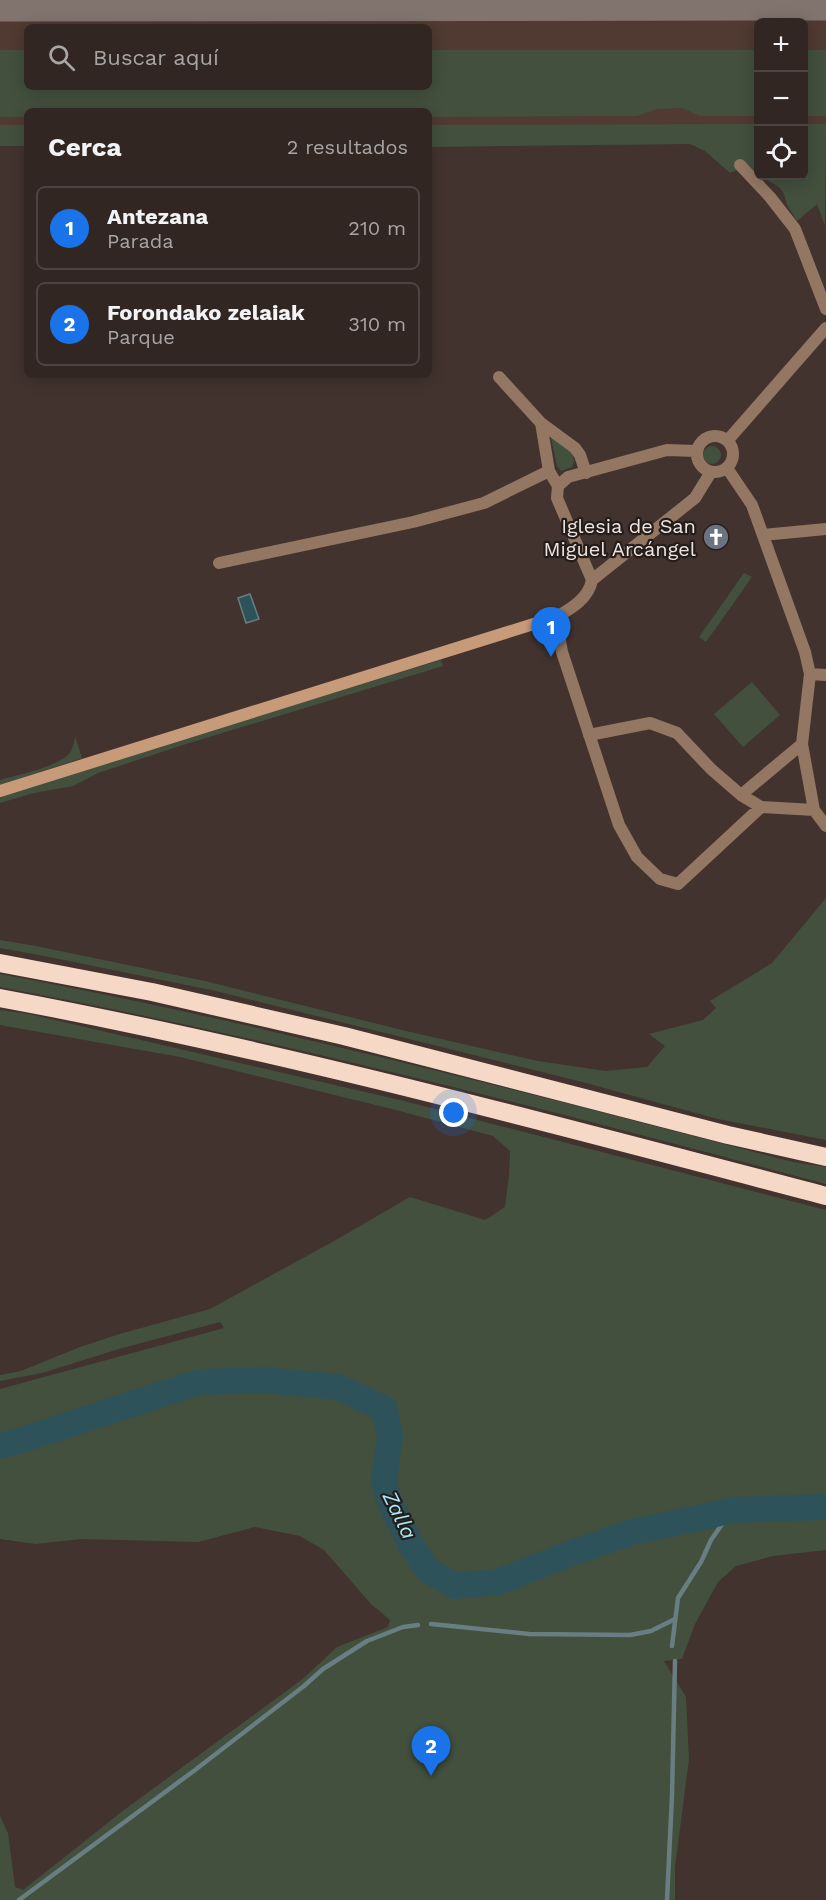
<!DOCTYPE html>
<html lang="es">
<meta charset="utf-8">
<style>
body{margin:0;font-family:"Work Sans",sans-serif;background:#3a2e2a;color:#f1f3f6}
.controls{position:absolute;right:18px;top:18px;display:grid;overflow:hidden;border-radius:9px;box-shadow:0 3px 15px #0003}
.controls button{width:54px;height:54px;display:grid;place-items:center;padding:0;border:0;border-bottom:2px solid #4d4340;background:#322622;color:#f1f3f6;font:30px sans-serif}
.you{position:absolute;left:454px;top:1113px;width:21px;height:21px;margin:-15px;border:4px solid #fff;border-radius:50%;background:#1a73e8;box-shadow:0 0 0 9px #1a73e833}
.badge{display:grid;place-items:center;width:39px;height:39px;border-radius:50%;background:#1a73e8;color:#fff;font-size:20px;font-weight:700}
.pin{position:absolute;translate:-50% -50px;filter:drop-shadow(0 2px 3px #0008)}
.pin::after{content:'';position:absolute;top:32px;width:21px;height:18px;background:inherit;clip-path:polygon(0 0,100% 0,50% 100%)}
.list{margin:0;padding:0;list-style:none}
h2{display:flex;justify-content:space-between;align-items:center;height:78px;margin:0;padding:0 24px;font-size:26px}
h2 small{font-size:20px;font-weight:400;color:#a8a5a5}
.list li{display:grid;grid-template-columns:39px 1fr auto;gap:18px;align-items:center;box-sizing:border-box;height:84px;margin:0 12px 12px;padding:0 12px;border:2px solid #4d4340;border-radius:9px}
.list b{display:block;font-size:22px;white-space:nowrap}
.list p{margin:0;font-size:20px;white-space:nowrap;color:#a8a5a5}
.list em{font-size:20px;font-style:normal;color:#a8a5a5}
.icon{flex:none;width:33px;height:33px;fill:none;stroke:currentColor;stroke-width:2;stroke-linecap:round;stroke-linejoin:round}
.map{position:relative;flex:none;width:826px;height:1900px;overflow:hidden}
.search{position:absolute;background:#322622;box-shadow:0 3px 15px #0003;left:24px;top:24px;width:408px;height:66px;display:flex;align-items:center;gap:15px;box-sizing:border-box;padding:0 21px;border-radius:9px;color:#a8a5a5;font-size:22px}
.panel{position:absolute;background:#322622;box-shadow:0 3px 15px #0003;left:24px;top:108px;width:408px;height:270px;border-radius:9px}
.map>svg:first-child{display:block}
</style>
<div class="map">
<svg width="826" height="1900" viewBox="0 0 826 1900">
<rect width="100%" height="100%" fill="#42332e"/>
<path fill="#503a32" fill-rule="evenodd" d="M 0,0 L 826,0 L 826,133 L 804,133 L 804,22 L 758,22 L 758,132 L 429,132 L 429,111 L 27,111 L 27,133 L 0,133 ZM 27,27 L 429,27 L 429,87 L 27,87 Z"/>
<path fill="#43503e" d="M 0,50 L 27,50 L 27,87 L 429,87 L 429,50 L 758,50 L 758,116 L 700,116 L 682,108 L 657,109 L 637,116 L 429,117 L 429,111 L 27,111 L 27,117 L 0,117 Z
M 804,50 L 826,50 L 826,116 L 804,116 Z
M 758,124 L 758,174 L 747,166 L 730,173 L 705,151 L 690,144 L 429,147 L 429,125 Z
M 804,124 L 826,124 L 825,226 L 817,204 L 797,221 L 787,205 L 784,194 L 780,188 L 761,176 L 804,176 Z
M 0,125 L 27,125 L 27,146 L 0,146 Z
M 553,437 L 572,453 L 574,461 L 572,467 L 561,471 L 557,466 L 551,438 Z
M703 455a9 9 0 1 1 18 0a9 9 0 1 1-18 0Z
M 744,573 L 752,577 L 706,642 L 699,637 Z
M 441,660 L 443,666 L 183,745 L 98,773 L 73,786 L 34,793 L 0,803 L 0,795 Z
M 752,682 L 780,715 L 743,747 L 714,714 Z
M 75,736 L 82,758 L 0,785 L 0,780 C 17,775 57,767 69,754 C 73,750 74,742 75,736 Z
M 826,898 L 826,1140 L 718,1119 L 582,1082 L 216,991 L 44,956 L 0,948 L 0,940 L 36,946 L 205,981 L 406,1031 L 538,1061 L 606,1071 L 647,1067 L 665,1046 L 649,1034 L 703,1020 L 716,1008 L 710,1001 L 772,963 Z
M 0,974 C 267,1024 530,1094 793,1162 L 826,1167 L 826,1184 C 553,1111 278,1039 0,987 Z
M 0,1010 L 29,1014 L 404,1101 L 826,1210 L 826,1550 L 773,1556 L 736,1566 L 718,1582 L 695,1624 L 682,1659 L 664,1661 L 686,1697 L 689,1759 L 675,1867 L 675,1900 L 0,1900 L 0,1816 L 8,1833 L 15,1887 L 23,1890 L 124,1810 L 304,1678 L 337,1647 L 388,1627 L 390,1620 L 371,1604 L 324,1550 L 300,1536 L 255,1527 L 198,1542 L 81,1539 L 36,1544 L 0,1539 L 0,1389 L 224,1328 L 220,1322 L 119,1349 L 42,1373 L 0,1381 L 0,1375 L 21,1371 L 80,1347 L 123,1333 L 210,1309 L 334,1241 L 410,1197 L 485,1220 L 505,1207 L 509,1175 L 510,1151 L 493,1136 L 396,1110 L 180,1057 L 0,1025 Z"/>
<path fill="#2e525a" stroke="#687e82" stroke-width="1.5" d="M 250,594 L 259,619 L 246,623 L 238,598 Z"/>
<g fill="none" stroke-linecap="round" stroke-linejoin="round">
<path stroke="#687e82" stroke-width="4.5" d="M 431,1624 L 529,1634 L 630,1635 L 651,1631 L 675,1619
M 672,1646 L 678,1598 L 701,1562 L 711,1540 L 732,1510
M 19,1900 L 195,1770 L 304,1686 L 323,1669 L 367,1641 L 403,1627 L 418,1625
M 667,1900 L 672,1796 L 675,1661"/>
<path stroke="#2e525a" stroke-width="26" d="M 0,1446 L 19,1441 L 199,1382 L 266,1380 L 338,1387 L 385,1409 L 390,1436 L 384,1480 L 388,1498 L 410,1543 L 428,1570 L 455,1586 L 498,1582 L 569,1554 L 632,1532 L 704,1517 L 732,1510 L 826,1507"/>
<path stroke="#81746f" stroke-width="39" d="M 0,2 L 826,1"/>
<path stroke="#937763" stroke-width="12" d="M 740,165 L 770,197 L 795,229 L 826,309
M 499,377 L 541,423 L 575,448 L 580,455 L 586,473
M 541,423 L 549,471 L 558,486
M697 454a18 18 0 1 1 36 0a18 18 0 1 1-36 0Z
M 728,440 L 826,328
M 696,451 L 667,450 L 568,477 L 558,486 L 557,498 L 592,580 C 589,598 571,609 556,617 L 562,652 L 619,825 L 637,857 L 660,879 L 678,884 L 761,807 L 814,810
M 727,468 L 752,505 L 805,652 L 810,674 L 802,744 L 814,810 L 826,826
M 763,535 L 826,529
M 219,563 L 413,522 L 484,503 L 549,471
M 592,580 L 695,498 L 711,472
M 810,674 L 826,675
M 589,735 L 650,723 L 677,733 L 711,769 L 741,795 L 761,807
M 741,795 L 802,744"/>
<path stroke="#c79a7a" stroke-width="12" d="M 0,791 L 556,617"/>
<path stroke="#f5d8c5" stroke-width="18" d="M 0,963 L 152,992 L 344,1036 L 728,1135 L 826,1157
M 0,998 C 279,1050 552,1124 826,1196"/>
</g>
<defs>
<g id="church-disc" transform="scale(1.35)"><circle r="9.5" fill="#6b7280" stroke="#241d1a"/><path d="M-1.2-6h2.4v3.5h3.3v2.4h-3.3V6h-2.4V-.1h-3.3v-2.4h3.3Z" fill="#fff"/></g>
</defs>
<g fill-rule="evenodd">
<use href="#church-disc" x="716" y="537"/>
</g>
<g text-anchor="middle" dominant-baseline="central" stroke-width="4.5" stroke-linejoin="round" paint-order="stroke">
<g font-size="20" fill="#eee4e0" stroke="#241d1a" text-anchor="end">
<text x="696" y="526">Iglesia de San<tspan x="696" dy="23">Miguel Arcángel</tspan></text>
</g>
<g font-size="21" font-style="italic" fill="#a3e9fa" stroke="#241d1a">
<text transform="translate(400 1515) rotate(64)">Zalla</text>
</g>
</g>
</svg>
<div class="controls">
<button>+</button>
<button>−</button>
<button><svg class="icon" aria-label="locate" viewBox="0 0 24 24"><circle cx="12" cy="12" r="6"/><path d="M12 2v4M12 18v4M2 12h4M18 12h4"/></svg></button>
</div>
<div class="you"></div>
<div class="pin badge" style="left:551px;top:657px">1</div>
<div class="pin badge" style="left:431px;top:1776px">2</div>
<div class="search"><svg class="icon" aria-label="search" viewBox="0 0 24 24"><circle cx="10" cy="10" r="6"/><path d="M15 15l6 6"/></svg>Buscar aquí</div>
<section class="panel">
<h2>Cerca<small>2 resultados</small></h2>
<ul class="list">
<li><span class="badge">1</span><div><b>Antezana</b><p>Parada</p></div><em>210 m</em></li>
<li><span class="badge">2</span><div><b>Forondako zelaiak</b><p>Parque</p></div><em>310 m</em></li>
</ul>
</section>
</div>
